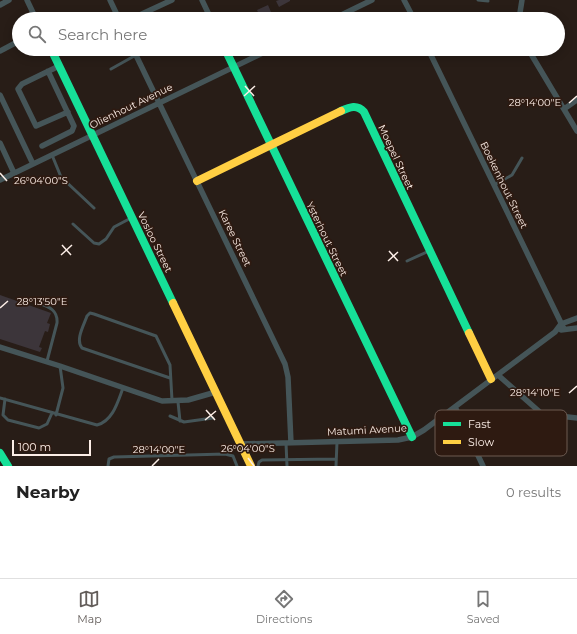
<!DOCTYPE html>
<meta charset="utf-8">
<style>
body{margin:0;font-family:Montserrat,sans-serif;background:#f6f6f6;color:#222}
.scale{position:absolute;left:12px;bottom:10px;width:79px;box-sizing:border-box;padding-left:4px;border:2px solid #fceee7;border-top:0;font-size:11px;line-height:14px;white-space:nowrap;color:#fceee7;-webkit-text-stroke:3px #2e1a11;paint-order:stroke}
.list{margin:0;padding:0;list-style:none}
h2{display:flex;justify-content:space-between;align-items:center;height:52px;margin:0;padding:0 16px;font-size:17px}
h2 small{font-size:13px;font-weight:400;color:#767676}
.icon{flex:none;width:22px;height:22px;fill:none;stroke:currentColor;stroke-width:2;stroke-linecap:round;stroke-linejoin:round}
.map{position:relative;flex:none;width:577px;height:466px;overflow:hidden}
.search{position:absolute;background:#fff;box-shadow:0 2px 10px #0003;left:12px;right:12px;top:12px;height:44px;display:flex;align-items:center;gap:10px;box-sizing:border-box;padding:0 14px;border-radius:22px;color:#767676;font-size:15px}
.sheet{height:112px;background:#fff}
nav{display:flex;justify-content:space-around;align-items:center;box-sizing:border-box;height:56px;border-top:1px solid #e0e0e0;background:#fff;font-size:11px;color:#767676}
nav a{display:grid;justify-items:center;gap:2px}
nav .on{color:#635d5a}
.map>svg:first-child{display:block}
</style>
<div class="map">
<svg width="577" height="466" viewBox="0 0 577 466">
<rect width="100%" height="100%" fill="#281d17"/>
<path fill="#3c353a" d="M 279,0 L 290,0 L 290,1 L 279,7 L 276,1 Z
M 268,5 L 274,19 L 261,19 L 257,10 Z
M 0,295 L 51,313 L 47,323 L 50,324 L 48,332 L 45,331 L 39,347 L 42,348 L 40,352 L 0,339 Z"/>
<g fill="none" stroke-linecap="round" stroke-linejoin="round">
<path stroke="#455558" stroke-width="3" d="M 478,0 L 488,1
M 111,69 L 136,55
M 52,155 L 61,177 L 94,208
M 494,185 L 512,175 L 522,158
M 73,224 L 94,243 L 99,244 L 106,239 L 114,227 L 131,218
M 407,261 L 429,251
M 39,303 C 49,307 58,310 57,323 L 47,361
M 170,378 L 82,348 C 75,340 84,325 87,316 L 90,313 L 94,314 L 156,336 L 170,365 L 172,400
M 0,398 L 97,425 C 113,421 118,401 123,388
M 5,399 L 3,415 L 8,420 L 39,428 L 47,424 L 52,413
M 178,402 L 180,421
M 56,415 L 63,388 L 60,366
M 170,416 L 184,422 L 213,418
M 286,443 L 287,466
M 108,466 L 109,459 L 114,457 L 225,454 L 233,456 L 237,466
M 258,466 L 259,462 L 262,460 L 336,459
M 336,466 L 337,442"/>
<path stroke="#455558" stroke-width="5.5" d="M 27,0 L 36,19
M 110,0 L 119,19
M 202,0 L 211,19
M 404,0 L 414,19
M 0,5 L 9,0
M 131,19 L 172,0
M 333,19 L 372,0
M 519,19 L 522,0
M 133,49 L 285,364 L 288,377 L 291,443
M 428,49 L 564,329
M 528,49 L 577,131
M 0,51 L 19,41
M 59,66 L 22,84 L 18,89 L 36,126 L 68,112
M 0,95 L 33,164
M 564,109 L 577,100
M 0,143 L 14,173
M 42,146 L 72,131 L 74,126 L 48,71
M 0,180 L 271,49
M 561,330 L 577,328
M 0,347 L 60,366 L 162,401 L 188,400 L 216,392
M 498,375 L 542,414 L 577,418
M 455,407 L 483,466
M 241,444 L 398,440 L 412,437 L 424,430 L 555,332 L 561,324 L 577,318"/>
<path stroke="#16e098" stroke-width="8" d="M 51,49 L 173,303
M 225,49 L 412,437
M 341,111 C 350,107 357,104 364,112 L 469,333
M 0,453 L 8,466"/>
<path stroke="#ffcf43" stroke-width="8" d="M 197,181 L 341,111
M 173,303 L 251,466
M 469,333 L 491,379"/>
</g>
<path fill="none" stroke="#fceee7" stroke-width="1.5" d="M 245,86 L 254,96M 244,96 L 255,86M 569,103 L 577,96M 0,173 L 7,181M 62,245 L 71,255M 389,251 L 398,261M 61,255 L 72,245M 388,261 L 398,252M 0,308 L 8,301M 569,393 L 577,386M 206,410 L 215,420M 205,420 L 216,411M 248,458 L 254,466M 152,466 L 159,459"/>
<g text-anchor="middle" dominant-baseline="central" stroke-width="3.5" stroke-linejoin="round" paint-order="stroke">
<g font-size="10" fill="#fceee7" stroke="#2e1a11">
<text transform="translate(131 106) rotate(-26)">Olienhout Avenue</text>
<text transform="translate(396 157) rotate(65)">Moepel Street</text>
<text transform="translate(504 185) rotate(64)">Boekenhout Street</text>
<text transform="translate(235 238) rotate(64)">Karee Street</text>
<text transform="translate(327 239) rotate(64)">Ysterhout Street</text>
<text transform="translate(155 242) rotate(64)">Vosloo Street</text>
<text transform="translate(367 430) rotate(-3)">Matumi Avenue</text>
</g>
</g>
<rect x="435" y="410" width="132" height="46" rx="6" fill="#2e1a11" stroke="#6c5a51" stroke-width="1"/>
<rect x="443" y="422" width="18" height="4" fill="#16e098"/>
<rect x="443" y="440" width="18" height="4" fill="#ffcf43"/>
<g font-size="11" fill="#fceee7">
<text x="468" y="428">Fast</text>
<text x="468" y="446">Slow</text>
</g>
<g font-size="10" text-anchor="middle" fill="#fceee7" stroke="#2e1a11" stroke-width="3.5" stroke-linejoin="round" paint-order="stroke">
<text x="535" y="106">28°14'00"E</text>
<text x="41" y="184">26°04'00"S</text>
<text x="42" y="305">28°13'50"E</text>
<text x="535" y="396">28°14'10"E</text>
<text x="248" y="452">26°04'00"S</text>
<text x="159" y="453">28°14'00"E</text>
</g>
</svg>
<div class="scale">100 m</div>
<div class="search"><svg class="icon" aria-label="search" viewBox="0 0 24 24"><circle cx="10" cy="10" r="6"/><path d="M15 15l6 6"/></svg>Search here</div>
</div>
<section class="sheet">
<h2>Nearby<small>0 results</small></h2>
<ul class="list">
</ul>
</section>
<nav>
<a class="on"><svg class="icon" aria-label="map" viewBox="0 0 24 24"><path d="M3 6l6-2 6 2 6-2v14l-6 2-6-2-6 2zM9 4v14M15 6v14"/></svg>Map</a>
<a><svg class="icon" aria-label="directions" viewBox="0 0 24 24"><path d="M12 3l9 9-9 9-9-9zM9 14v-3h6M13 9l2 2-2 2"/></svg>Directions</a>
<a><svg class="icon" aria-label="saved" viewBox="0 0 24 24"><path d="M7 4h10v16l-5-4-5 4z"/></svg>Saved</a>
</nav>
